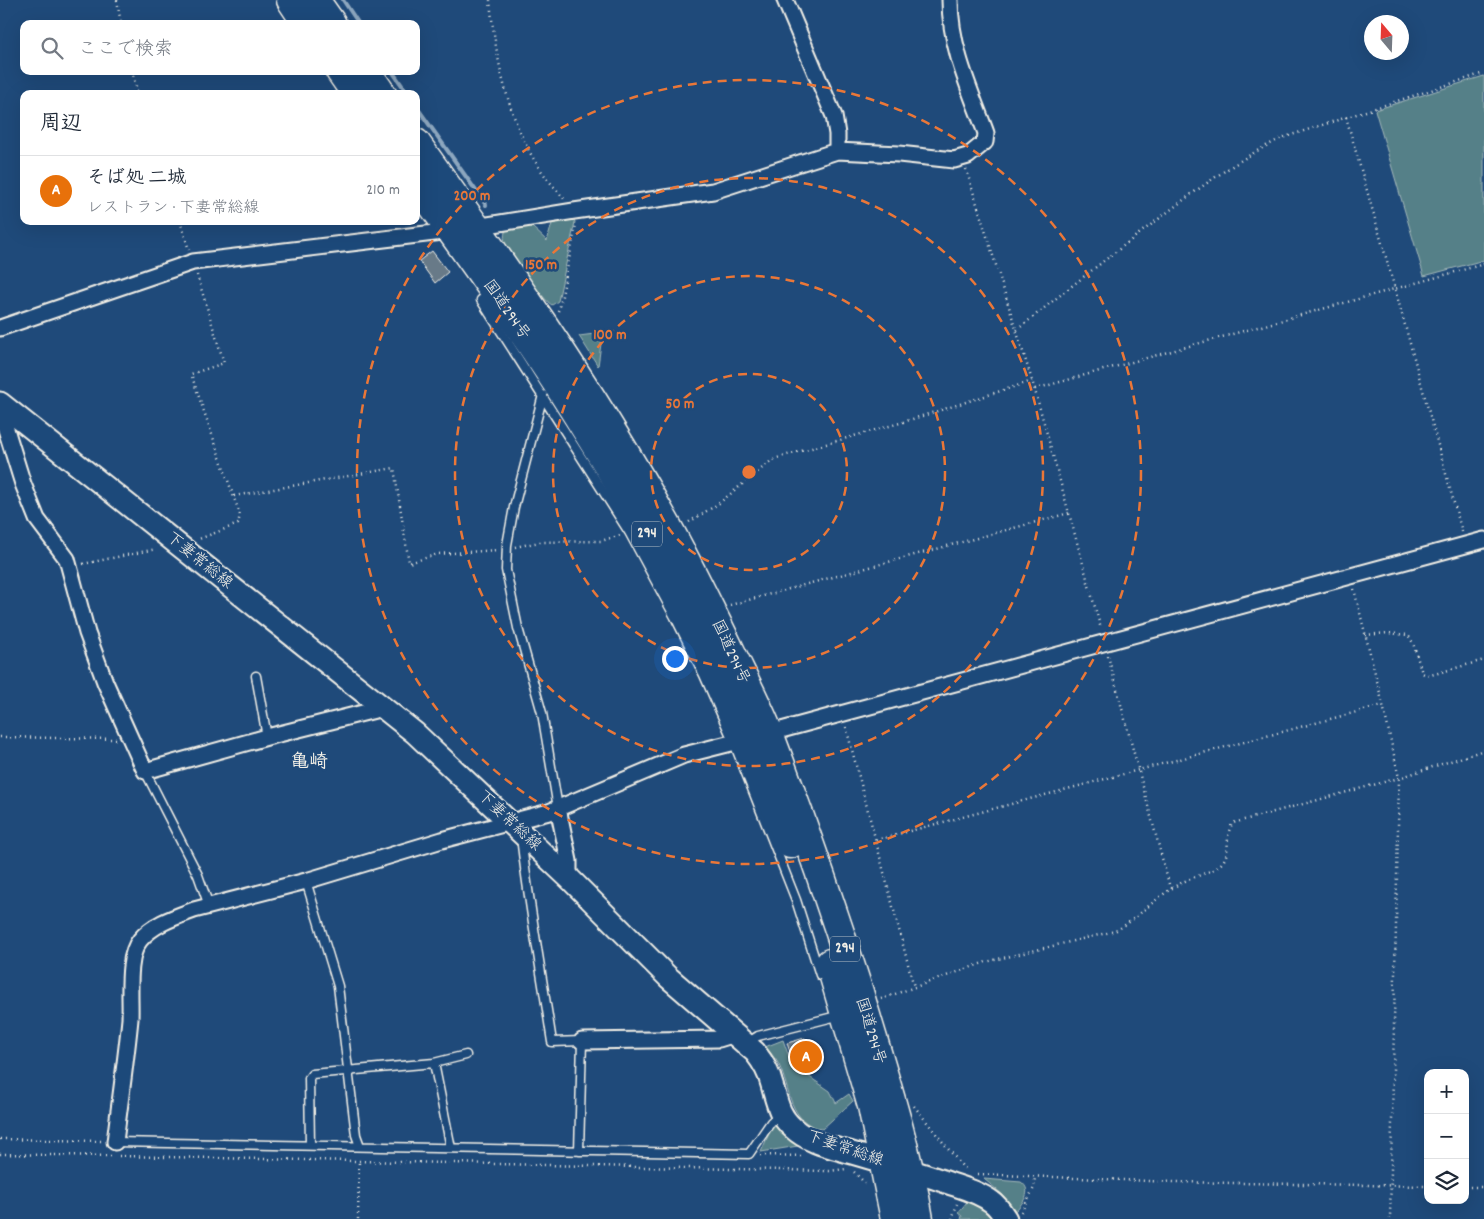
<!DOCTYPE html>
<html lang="ja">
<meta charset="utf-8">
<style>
body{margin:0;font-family:Dekko,"Klee One",sans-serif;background:#f2f2f3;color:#1f2937}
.controls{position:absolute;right:15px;bottom:15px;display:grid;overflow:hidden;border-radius:10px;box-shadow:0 5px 20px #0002}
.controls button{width:45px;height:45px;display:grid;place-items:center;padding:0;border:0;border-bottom:1px solid #e0e1e3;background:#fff;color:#1f2937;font:25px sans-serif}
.compass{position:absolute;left:1364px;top:15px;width:45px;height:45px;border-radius:50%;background:#fff;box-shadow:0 5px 20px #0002;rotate:341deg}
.you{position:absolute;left:674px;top:658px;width:18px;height:18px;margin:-12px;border:4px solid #fff;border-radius:50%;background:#1a73e8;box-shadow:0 0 0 8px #1a73e833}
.badge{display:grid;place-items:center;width:32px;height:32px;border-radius:50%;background:#0b8043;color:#fff;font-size:16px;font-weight:700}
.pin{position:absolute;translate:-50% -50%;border:2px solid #fff;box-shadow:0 1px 5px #0006}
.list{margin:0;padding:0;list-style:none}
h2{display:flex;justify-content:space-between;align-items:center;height:65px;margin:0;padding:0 20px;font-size:21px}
h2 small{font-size:16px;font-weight:400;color:#747a83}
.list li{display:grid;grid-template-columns:32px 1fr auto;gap:15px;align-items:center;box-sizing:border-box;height:70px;padding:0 20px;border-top:1px solid #e0e1e3}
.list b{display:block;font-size:19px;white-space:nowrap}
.list p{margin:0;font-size:16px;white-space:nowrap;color:#747a83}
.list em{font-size:16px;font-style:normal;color:#747a83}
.icon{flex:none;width:28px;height:28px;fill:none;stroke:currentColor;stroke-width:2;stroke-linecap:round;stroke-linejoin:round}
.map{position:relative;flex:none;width:1484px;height:1219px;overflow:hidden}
.search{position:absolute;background:#fff;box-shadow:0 5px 20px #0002;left:20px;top:20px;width:400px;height:55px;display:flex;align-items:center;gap:12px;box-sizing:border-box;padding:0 18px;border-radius:10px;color:#747a83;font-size:19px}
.panel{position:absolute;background:#fff;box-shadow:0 5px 20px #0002;left:20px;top:90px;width:400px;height:135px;border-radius:10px}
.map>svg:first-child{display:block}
</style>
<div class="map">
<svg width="1484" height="1219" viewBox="0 0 1484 1219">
<rect width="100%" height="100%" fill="#1f4a7a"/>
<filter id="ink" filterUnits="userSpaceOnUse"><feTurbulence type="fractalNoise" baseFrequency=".02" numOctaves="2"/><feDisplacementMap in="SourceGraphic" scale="10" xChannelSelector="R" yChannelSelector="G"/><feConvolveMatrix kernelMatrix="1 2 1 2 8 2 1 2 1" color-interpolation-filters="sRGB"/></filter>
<g filter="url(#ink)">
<path fill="#558088" stroke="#a4b8b8" d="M 1484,76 L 1484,260 L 1424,276 L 1375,110 Z
M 573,218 L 575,222 L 558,301 L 552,305 C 545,302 507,252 505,243 C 504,240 504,235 505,232 C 509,226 525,226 531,226 L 547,241 L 553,220 Z
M 602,333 L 602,336 L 598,366 L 579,336 Z
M 783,1040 L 792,1065 L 830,1091 L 836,1103 L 849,1094 L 853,1101 L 822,1129 C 788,1122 791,1090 779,1065 C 776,1058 770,1053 765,1047 Z
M 778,1126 L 784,1134 L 798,1146 L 761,1152 L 771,1129 L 773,1127 Z
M 984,1179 L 1021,1182 C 1034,1191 1022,1204 1014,1212 L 1003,1195 Z
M 967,1202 C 980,1205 987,1210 996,1219 L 961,1219 L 962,1216 L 958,1213 Z"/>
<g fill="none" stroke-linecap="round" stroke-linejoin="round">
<path stroke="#8da7bf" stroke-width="4" d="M 343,0 L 359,24
M 392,71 L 408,94
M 416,106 L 486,205"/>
</g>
<path fill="#677a88" stroke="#f4f1e8" d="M 432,251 L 448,272 L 435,283 L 419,261 Z
M 805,1038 L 815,1067 L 803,1072 L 794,1065 L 787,1043 Z"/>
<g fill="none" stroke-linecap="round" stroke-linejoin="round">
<g stroke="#f4f1e8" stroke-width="11">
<path id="lane" d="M 489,295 L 481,300 L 629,532 L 675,617 L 704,675 L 734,743 L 796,900 L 820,975
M 543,395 L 514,507 L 507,545 L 506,570 L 518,628 L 542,713 L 558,808
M 256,676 L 267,737
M 145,771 L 198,875 L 209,906
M 524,840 L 522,845 C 530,911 542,976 552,1042 L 582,1041 L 579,1151
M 306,881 L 338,986 L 356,1135 L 360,1146
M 747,1043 L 758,1036 L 841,1015
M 434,1063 L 451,1148
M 115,1142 L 749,1154 L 771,1122 L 780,1114
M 310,1145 L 309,1078 L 312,1074 L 434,1063 L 466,1055"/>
</g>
<g stroke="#f4f1e8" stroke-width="19">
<path id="street" d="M 837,151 L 899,154 L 954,160 L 968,156 L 985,142 L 986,133 C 970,90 950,47 950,0
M 0,328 L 193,262 L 451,231 L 574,211 L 713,191 L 837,151 L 837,134 L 834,116 L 785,0
M 6,408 L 5,426 L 23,484 L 37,519 L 67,559 L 87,633 L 105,682 L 145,771 L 267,737 L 383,708
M 558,808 L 569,861 L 569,878
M 582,1041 L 719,1039 L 735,1034
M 115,1142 C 120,1101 126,1060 130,1019 C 131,997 126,957 140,940 C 153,924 175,917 194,910 L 306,881 L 442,840 L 549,812 L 684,755 L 759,736 L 1484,540"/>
</g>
<g stroke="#f4f1e8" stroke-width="25">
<path id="secondary" d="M 0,403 L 415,733 L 569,878 L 668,977 L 755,1052 C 763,1062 769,1072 772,1085 C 777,1102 779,1116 793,1128 C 809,1143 832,1147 852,1153 C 883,1162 913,1171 943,1181 C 959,1187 978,1191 992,1202 C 998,1206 1002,1213 1006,1219"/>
</g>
<g stroke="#f4f1e8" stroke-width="31">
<path id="highway" d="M 291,0 L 307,24
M 315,0 L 332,24
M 340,71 L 356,94
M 366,71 L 382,94
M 416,143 C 502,263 589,385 661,515 C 687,560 709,607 732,654 C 745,681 759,708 770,736 C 802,820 832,906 859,992 C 881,1067 906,1142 919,1219
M 416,182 C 471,259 527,335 577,415 C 642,518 699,626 747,737 C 763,772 776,809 790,844
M 830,963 L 872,1106 L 895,1219"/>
</g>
<path stroke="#f4f1e8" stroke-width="2.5" stroke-dasharray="1 4" stroke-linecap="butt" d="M 117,0 L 121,24
M 490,0 C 495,56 509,127 543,173 C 550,183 558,191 565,200
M 132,71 L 138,94
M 1346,117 L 1395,289 L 1462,532
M 966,169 L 1034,387 L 1101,629
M 180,221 L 189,250
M 197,275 L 224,363 L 191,374 L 240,515 L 238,524 L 199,539
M 558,311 L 560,306 L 576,224
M 1017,330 C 1061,294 1106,259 1152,224 C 1194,192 1234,161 1282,138 L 1484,73
M 1035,389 L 1484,264
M 234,496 L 394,468 L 409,563 L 438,554 L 498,550
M 689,522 L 718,504 L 771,461 L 780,457 L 900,423 L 1032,381
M 515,547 L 540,542 L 601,541 L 621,535
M 83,564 L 156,549
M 1354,589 L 1383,705 L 1399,778 L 1390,1219
M 730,605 L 1069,513
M 1365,635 L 1388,633 L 1408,635 L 1413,643 L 1422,673 L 1426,675 L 1431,675 L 1484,660
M 1108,656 L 1169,884 L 1172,888
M 846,727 L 914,987
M 0,737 L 116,739
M 876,840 L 1383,705
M 881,999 L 986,962 L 1115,931 C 1139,918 1156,896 1181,883 C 1192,877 1218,871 1224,860 C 1231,848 1224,835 1233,823 L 1399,778 L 1484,750
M 914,1106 L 962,1166 L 968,1171
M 0,1139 L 101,1141
M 0,1154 L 111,1156
M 760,1155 L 805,1156
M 119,1156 L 829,1171 L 846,1169
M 854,1172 L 868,1186
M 978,1174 L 1173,1182 L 1428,1186
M 1465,1187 L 1484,1187
M 1021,1212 L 1034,1188 L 1035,1176
M 358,1219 L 359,1160
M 952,1219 L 957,1204"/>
<use href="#lane" stroke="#1f4a7a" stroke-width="8"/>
<use href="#street" stroke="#1f4a7a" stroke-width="15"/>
<use href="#secondary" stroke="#1f4a7a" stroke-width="21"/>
<use href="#highway" stroke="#1f4a7a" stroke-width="28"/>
</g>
</g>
<g fill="none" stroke="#ea7738" stroke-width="2.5" stroke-dasharray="9 6">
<circle cx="749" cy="472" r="98"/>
<circle cx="749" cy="472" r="196"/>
<circle cx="749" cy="472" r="294"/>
<circle cx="749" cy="472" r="392"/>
</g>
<g text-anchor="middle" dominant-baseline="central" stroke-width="5" stroke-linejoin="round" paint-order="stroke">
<g fill="#1f4a7a" stroke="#b4bfc7" stroke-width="1">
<rect x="632" y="521.5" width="30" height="25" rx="4"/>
<rect x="830" y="936.5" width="30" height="25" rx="4"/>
</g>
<g font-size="15" font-weight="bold" fill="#f4f1e8">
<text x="647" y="534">294</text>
<text x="845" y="949">294</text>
</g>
<g font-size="16" fill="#f4f1e8" stroke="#1f4a7a">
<text transform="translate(506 310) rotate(55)">国道294号</text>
<text transform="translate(199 561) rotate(39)">下妻常総線</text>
<text transform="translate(730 652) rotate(65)">国道294号</text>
<text transform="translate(509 821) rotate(43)">下妻常総線</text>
<text transform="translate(870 1031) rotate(73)">国道294号</text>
<text transform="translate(845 1149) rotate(19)">下妻常総線</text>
</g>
<g font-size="19" font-weight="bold" fill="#f4f1e8" stroke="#1f4a7a">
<text x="309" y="763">亀崎</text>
</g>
</g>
<circle cx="749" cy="472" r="8" fill="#ea7738" stroke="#1f4a7a" stroke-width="2.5"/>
<g font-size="15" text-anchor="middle" font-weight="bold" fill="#ea7738" stroke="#1f4a7a" stroke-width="5" stroke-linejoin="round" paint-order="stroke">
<text x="472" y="200">200 m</text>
<text x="541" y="269">150 m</text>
<text x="610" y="339">100 m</text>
<text x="680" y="408">50 m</text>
</g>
</svg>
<div class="controls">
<button>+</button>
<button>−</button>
<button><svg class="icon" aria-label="layers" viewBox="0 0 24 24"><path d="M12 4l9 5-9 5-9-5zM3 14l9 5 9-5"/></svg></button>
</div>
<svg class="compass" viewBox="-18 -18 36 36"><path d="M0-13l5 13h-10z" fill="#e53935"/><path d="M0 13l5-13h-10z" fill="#747a83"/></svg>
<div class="you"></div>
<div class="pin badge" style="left:806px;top:1057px;background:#e8710a">A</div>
<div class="search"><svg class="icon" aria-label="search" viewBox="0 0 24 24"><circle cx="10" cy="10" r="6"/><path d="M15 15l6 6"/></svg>ここで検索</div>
<section class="panel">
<h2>周辺<small></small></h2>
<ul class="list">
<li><span class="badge" style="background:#e8710a">A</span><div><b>そば処 二城</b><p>レストラン · 下妻常総線</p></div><em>210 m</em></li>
</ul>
</section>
</div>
